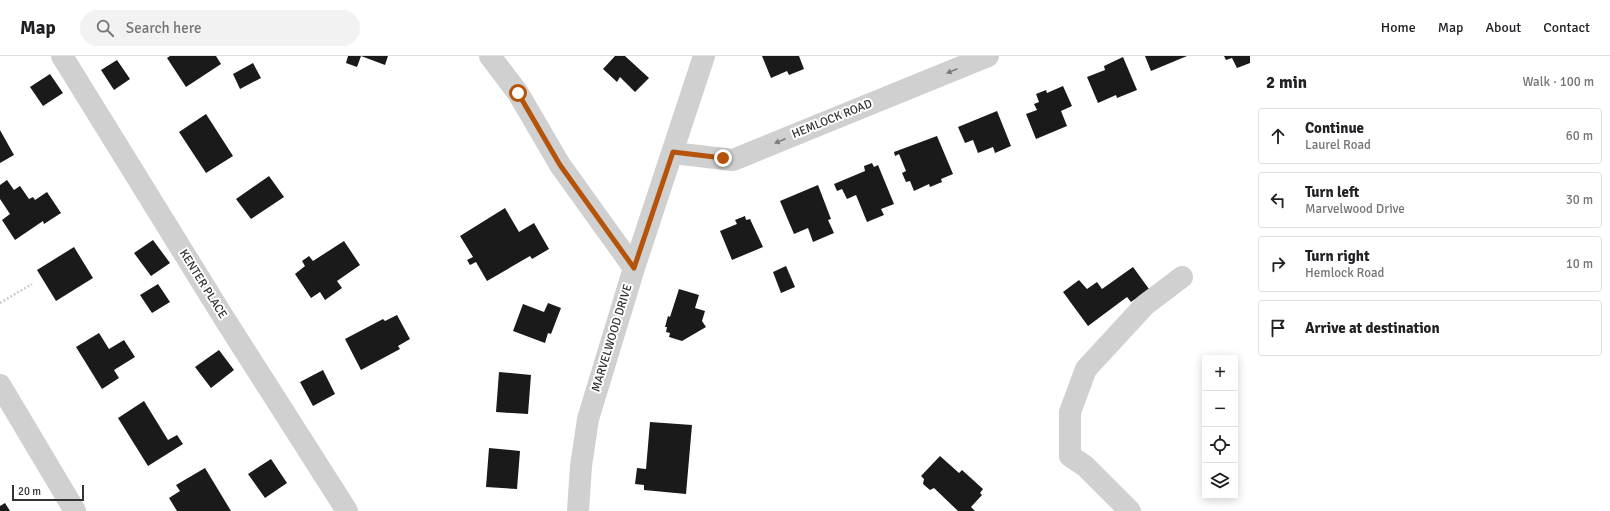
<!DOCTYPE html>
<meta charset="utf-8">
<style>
body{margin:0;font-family:Signika,sans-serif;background:#f2f2f2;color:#202124}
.controls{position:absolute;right:12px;bottom:12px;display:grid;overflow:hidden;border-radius:4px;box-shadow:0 2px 10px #0003}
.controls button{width:36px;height:36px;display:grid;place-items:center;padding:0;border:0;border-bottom:1px solid #e0e0e0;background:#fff;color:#202124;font:20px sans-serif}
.scale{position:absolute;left:12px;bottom:10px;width:72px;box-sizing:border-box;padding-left:4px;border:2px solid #333;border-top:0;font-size:11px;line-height:14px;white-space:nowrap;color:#333;-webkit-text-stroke:3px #fff;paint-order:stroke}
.stop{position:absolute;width:12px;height:12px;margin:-9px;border:3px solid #b45309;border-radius:50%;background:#fff}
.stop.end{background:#b45309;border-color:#fff;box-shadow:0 1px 4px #0008}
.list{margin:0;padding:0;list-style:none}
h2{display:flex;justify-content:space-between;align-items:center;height:52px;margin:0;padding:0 16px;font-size:17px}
h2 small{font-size:13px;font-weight:400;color:#757577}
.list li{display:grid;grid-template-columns:26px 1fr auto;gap:12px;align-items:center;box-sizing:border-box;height:56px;margin:0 8px 8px;padding:0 8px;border:1px solid #e0e0e0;border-radius:4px}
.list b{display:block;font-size:15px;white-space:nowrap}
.list p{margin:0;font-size:13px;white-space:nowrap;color:#757577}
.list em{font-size:13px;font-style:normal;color:#757577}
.icon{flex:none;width:22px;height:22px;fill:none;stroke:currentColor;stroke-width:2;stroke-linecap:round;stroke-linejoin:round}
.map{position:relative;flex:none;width:1250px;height:455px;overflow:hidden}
header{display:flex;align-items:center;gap:24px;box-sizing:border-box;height:56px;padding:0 20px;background:#fff;border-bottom:1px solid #e0e0e0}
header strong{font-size:19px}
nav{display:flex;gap:22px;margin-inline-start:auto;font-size:14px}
.search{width:280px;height:36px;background:#f2f2f2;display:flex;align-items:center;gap:10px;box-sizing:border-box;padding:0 14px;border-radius:22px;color:#757577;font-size:15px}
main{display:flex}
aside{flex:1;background:#fff}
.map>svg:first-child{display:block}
</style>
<header>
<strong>Map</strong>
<div class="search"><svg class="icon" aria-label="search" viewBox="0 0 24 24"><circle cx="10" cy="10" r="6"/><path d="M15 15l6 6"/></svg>Search here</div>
<nav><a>Home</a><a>Map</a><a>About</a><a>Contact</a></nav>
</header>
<main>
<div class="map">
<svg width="1250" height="455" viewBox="0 0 1250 455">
<rect width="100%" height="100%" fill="#fff"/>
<path fill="#1a1a1a" d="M 170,0 L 216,0 L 221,8 L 186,31 L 167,2 Z
M 348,0 L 388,0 L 385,9 L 361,0 L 357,11 L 346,7 Z
M 615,0 L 625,0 L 649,22 L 635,36 L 620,21 L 617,26 L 603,13 Z
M 762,0 L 799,0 L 804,13 L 789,19 L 787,15 L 771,22 Z
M 1145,0 L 1187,0 L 1151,15 Z
M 1224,0 L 1250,0 L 1250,7 L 1237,12 L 1232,2 L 1226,4 Z
M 1123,1 L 1137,34 L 1117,42 L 1116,39 L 1098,47 L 1087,21 L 1105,14 L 1104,10 Z
M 117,4 L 130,23 L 114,34 L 101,14 Z
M 253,7 L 261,22 L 240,33 L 233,18 Z
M 50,18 L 63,37 L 43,50 L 30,31 Z
M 1063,30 L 1072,50 L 1061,55 L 1067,70 L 1036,83 L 1026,58 L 1037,54 L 1034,48 L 1039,46 L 1036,38 L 1046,34 L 1047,37 Z
M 997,55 L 1011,90 L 995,97 L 993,91 L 978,97 L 973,84 L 965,87 L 958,71 Z
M 206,58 L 233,100 L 206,117 L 179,76 Z
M 0,74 L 14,99 L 0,107 Z
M 937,80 L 953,118 L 941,123 L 942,126 L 930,131 L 929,128 L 914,135 L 910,125 L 906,126 L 902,117 L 906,115 L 899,98 L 895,100 L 894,96 Z
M 872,107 L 874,111 L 878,109 L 894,148 L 881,153 L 884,159 L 867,166 L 856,139 L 847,143 L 842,133 L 837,135 L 834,128 L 865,115 L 864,110 Z
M 269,120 L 284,141 L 251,163 L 236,143 Z
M 7,124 L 14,134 L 20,130 L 29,143 L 33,141 L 35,144 L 47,136 L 61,157 L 44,168 L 43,165 L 15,184 L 2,164 L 10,158 L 0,143 L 0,129 Z
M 818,129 L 831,163 L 828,164 L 834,177 L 813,186 L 808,172 L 794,178 L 780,145 Z
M 505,152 L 519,176 L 534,167 L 549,193 L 532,203 L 530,200 L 487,225 L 476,206 L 470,209 L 467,204 L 473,201 L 460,180 Z
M 745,160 L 746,164 L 750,163 L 763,191 L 732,204 L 720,175 L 737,168 L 735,164 Z
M 153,184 L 170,207 L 151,220 L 134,197 Z
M 344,185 L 360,209 L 337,225 L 342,232 L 325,244 L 320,236 L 311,242 L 295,218 L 305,210 L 302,205 L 309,200 L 313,205 Z
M 74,191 L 93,222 L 56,245 L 37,214 Z
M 786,210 L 795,231 L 781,237 L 773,216 Z
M 1133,211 L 1149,233 L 1131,246 L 1127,241 L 1088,270 L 1063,236 L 1079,224 L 1087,233 L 1097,226 L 1102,233 Z
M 158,228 L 170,246 L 152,257 L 140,239 Z
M 679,233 L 699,239 L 695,252 L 705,255 L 702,265 L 706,271 L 682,285 L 669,281 L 670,277 L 666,276 L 667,271 L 665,271 L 668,260 L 670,261 Z
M 548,247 L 561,252 L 551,278 L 548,277 L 545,287 L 513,275 L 523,248 L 544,256 Z
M 397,259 L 410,283 L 398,290 L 400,293 L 361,314 L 345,283 L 383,263 L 385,265 Z
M 99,277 L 109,293 L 124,284 L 135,301 L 114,314 L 119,322 L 102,333 L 76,291 Z
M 219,294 L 234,314 L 211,332 L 195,311 Z
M 323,314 L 335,338 L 313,350 L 300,326 Z
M 499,316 L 531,319 L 528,358 L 496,356 Z
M 144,345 L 168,384 L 177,379 L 183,388 L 148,410 L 118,362 Z
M 650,366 L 692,369 L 686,438 L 644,434 L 644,429 L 635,428 L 637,412 L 646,413 Z
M 489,392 L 520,395 L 517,433 L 486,431 Z
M 940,400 L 959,417 L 962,414 L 983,433 L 980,437 L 982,439 L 971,451 L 975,455 L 958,455 L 934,432 L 930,434 L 923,428 L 924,423 L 921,420 Z
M 271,403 L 287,427 L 265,442 L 248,418 Z
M 205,412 L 231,455 L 177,455 L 169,442 L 180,435 L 176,429 Z
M 5,447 L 10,455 L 0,455 L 0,450 Z"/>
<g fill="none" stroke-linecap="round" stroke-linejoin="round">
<path stroke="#cdcdcd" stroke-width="2.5" stroke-dasharray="2 2" stroke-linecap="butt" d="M 0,247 L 32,228"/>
<path stroke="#d0d0d0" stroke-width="22" d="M 62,0 L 224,262 L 347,455
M 490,0 L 518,37 L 560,109 L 634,212
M 673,97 L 733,104 L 988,0
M 0,329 L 75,455
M 578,455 L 581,410 L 588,363 L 634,212 L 704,0
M 1130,455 L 1085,410 L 1070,400 L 1070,356 L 1086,313 L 1145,249 L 1182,221"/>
</g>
<defs><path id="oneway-solid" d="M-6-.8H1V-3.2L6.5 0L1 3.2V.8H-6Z"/></defs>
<g fill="#7a7a7a">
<use href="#oneway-solid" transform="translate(952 15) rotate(158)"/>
<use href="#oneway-solid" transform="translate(780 85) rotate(158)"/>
</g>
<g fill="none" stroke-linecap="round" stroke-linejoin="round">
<path stroke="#b45309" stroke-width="5" d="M 518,37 L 560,109 L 634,212 L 673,96 L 723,102"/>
</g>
<g text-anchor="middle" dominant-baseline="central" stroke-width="4" stroke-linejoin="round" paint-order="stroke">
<g font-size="12" fill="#333" stroke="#fff">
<text transform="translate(832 63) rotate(-22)">HEMLOCK ROAD</text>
<text transform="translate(203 228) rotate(58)">KENTER PLACE</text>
<text transform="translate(612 282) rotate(-73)">MARVELWOOD DRIVE</text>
</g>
</g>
</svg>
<div class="controls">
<button>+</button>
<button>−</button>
<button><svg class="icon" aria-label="locate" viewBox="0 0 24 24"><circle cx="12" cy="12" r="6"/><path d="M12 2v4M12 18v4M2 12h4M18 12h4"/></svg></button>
<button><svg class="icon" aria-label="layers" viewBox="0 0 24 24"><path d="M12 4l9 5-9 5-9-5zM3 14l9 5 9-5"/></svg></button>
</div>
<div class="scale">20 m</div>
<div class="stop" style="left:518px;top:37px"></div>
<div class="stop end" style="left:723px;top:102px"></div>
</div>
<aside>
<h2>2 min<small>Walk · 100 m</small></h2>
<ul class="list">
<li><svg class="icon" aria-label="ahead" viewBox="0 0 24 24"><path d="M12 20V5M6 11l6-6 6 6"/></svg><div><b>Continue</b><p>Laurel Road</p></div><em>60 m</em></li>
<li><svg class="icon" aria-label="left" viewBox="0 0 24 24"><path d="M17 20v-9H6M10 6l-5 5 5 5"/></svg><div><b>Turn left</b><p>Marvelwood Drive</p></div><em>30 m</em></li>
<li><svg class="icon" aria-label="right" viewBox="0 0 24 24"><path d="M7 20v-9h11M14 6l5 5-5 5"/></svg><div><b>Turn right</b><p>Hemlock Road</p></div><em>10 m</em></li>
<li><svg class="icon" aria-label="arrive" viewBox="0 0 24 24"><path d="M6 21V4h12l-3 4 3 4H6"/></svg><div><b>Arrive at destination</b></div></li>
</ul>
</aside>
</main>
